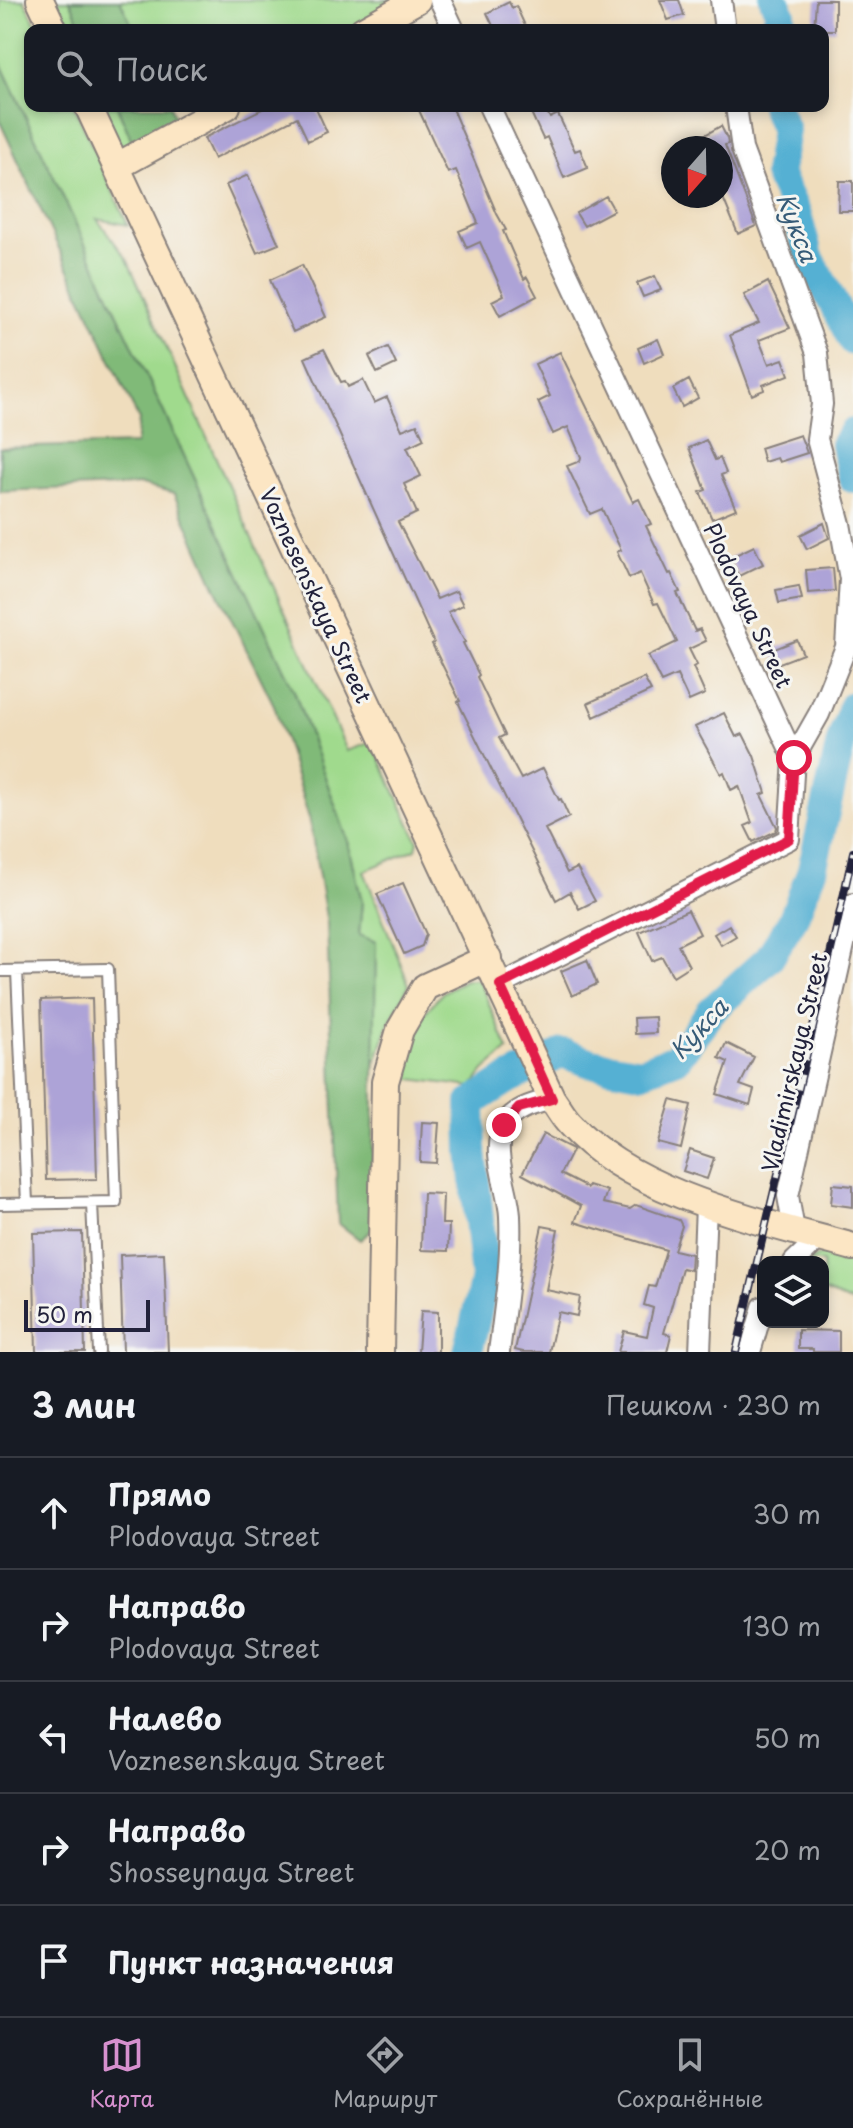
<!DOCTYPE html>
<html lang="ru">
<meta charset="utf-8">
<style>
body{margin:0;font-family:"Playpen Sans",sans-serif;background:#242831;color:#f1f3f6}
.controls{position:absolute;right:24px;bottom:24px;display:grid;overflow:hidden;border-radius:16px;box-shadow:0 4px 12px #0003}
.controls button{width:72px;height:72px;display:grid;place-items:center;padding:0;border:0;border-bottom:2px solid #363941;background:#171b24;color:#f1f3f6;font:40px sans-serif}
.compass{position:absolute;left:661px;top:136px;width:72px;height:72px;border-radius:50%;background:#171b24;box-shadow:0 4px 12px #0003;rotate:200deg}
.scale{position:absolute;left:24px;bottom:20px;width:126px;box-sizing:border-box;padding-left:8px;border:4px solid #22223b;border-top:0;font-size:22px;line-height:28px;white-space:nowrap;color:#22223b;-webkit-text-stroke:6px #f6f6f2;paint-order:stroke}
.stop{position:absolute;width:24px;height:24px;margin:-18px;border:6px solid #e11d48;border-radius:50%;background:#fff}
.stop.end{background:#e11d48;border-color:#fff;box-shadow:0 2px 8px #0008}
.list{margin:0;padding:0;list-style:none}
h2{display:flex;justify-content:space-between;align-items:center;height:104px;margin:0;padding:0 32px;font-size:34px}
h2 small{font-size:26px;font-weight:400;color:#9ea1a6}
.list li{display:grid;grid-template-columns:52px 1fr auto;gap:24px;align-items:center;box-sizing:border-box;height:112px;padding:0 32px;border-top:2px solid #363941}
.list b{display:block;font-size:30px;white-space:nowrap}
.list p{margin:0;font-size:26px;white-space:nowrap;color:#9ea1a6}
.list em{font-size:26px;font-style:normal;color:#9ea1a6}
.icon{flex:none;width:44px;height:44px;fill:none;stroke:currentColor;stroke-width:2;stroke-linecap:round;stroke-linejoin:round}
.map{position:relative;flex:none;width:853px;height:1352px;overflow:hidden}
.search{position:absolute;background:#171b24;box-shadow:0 4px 12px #0003;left:24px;right:24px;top:24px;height:88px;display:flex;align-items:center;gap:20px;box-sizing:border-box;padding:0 28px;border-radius:16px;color:#9ea1a6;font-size:30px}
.sheet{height:664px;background:#171b24}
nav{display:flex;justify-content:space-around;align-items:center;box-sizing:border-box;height:112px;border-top:2px solid #363941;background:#171b24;font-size:22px;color:#9ea1a6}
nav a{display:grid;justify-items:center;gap:4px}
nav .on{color:#d690ce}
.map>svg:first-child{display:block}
</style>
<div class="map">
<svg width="853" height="1352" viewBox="0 0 853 1352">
<rect width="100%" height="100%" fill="#f6f6f2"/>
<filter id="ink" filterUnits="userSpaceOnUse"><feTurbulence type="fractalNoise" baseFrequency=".0125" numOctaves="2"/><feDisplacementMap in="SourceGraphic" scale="16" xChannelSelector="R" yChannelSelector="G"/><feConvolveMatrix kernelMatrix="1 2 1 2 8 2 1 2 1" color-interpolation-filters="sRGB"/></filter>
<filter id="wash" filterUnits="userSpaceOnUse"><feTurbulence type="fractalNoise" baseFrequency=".006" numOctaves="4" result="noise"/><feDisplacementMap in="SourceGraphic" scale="32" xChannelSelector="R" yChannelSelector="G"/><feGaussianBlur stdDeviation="1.8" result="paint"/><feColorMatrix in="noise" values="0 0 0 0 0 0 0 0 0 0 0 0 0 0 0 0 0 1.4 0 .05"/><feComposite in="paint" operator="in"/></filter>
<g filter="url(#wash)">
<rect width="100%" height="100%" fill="#efddbd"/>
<path fill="#a0da8d" stroke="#617e64" stroke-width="2" d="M 0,0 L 24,0 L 39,30 L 30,30 L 30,106 L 74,106 L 128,225 L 97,219 L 127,259 L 347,751 L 372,742 L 418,841 L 416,849 L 364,871 L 409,985 L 389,1023 L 373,1071 L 376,942 L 359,936 L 362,902 L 348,841 L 294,691 L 0,62 Z
M 55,0 L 70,0 L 83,30 L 69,30 Z
M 120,0 L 407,0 L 349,30 L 134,30 Z
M 103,106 L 117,106 L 135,148 L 123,151 Z
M 465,980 L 479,980 L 508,1050 L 484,1071 L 472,1087 L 395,1077 L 412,1027 L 443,992 Z
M 825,1253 L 853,1260 L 853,1303 L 823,1291 L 823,1262 L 805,1262 Z"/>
<path fill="#80ba78" stroke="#516e5a" stroke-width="2" d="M 70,0 L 120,0 L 134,30 L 83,30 Z
M 0,62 L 294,691 L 348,841 L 362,902 L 359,935 L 376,942 L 372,1230 L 360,1240 L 338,1223 L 327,923 L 309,818 L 274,705 L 216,588 L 174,494 L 142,485 L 0,491 L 0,448 L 136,444 L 139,420 L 0,122 Z
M 117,106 L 170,106 L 178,124 L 135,148 Z"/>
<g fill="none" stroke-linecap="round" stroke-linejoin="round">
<path stroke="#55b0d3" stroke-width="30" d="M 773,30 L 781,14 L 774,0
M 775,106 L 785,130 L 778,174 L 797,215 L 808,255 L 853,341
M 853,433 L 845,445 L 853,478
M 468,1352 L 485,1278 L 472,1151 L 471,1103 L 505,1081 L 563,1053 L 591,1063 L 640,1072 L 677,1058 L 711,1011 L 769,958 L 793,919 L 812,870 L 841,742 L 853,706"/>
</g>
<g id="blocks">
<path fill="#ada3d7" d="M 660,0 L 679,0 L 684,15 L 668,20 Z
M 816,0 L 835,0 L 835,30 L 814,30 Z
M 509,2 L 512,8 L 516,6 L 527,30 L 495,30 L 487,13 Z
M 268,106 L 320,106 L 316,108 L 327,132 L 308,141 L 297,117 L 214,159 L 204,138 Z
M 417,106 L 451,106 L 497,214 L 506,230 L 503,231 L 524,279 L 527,277 L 537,296 L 500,316 L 492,301 L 504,295 L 480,242 L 467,248 L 459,231 L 478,223 L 456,170 L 448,173 Z
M 528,106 L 544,106 L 550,118 L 558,114 L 575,151 L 580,149 L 588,168 L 564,178 L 547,137 L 543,139 Z
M 721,126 L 727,138 L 728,144 L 725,145 L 756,226 L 738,234 L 721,193 L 721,148 L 682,148 Z
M 248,175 L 279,244 L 257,253 L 226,185 Z
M 839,181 L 853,181 L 853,211 L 838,211 Z
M 606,196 L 614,210 L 584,226 L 576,213 Z
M 302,265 L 326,317 L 293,332 L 270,280 Z
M 655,276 L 661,290 L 643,297 L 637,283 Z
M 768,282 L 790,328 L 759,340 L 769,364 L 783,359 L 789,375 L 763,385 L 764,390 L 752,395 L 730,335 L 759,323 L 744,295 Z
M 658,339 L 664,354 L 644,363 L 638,348 Z
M 388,347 L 396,364 L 377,373 L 369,356 Z
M 324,349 L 341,382 L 345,381 L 348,387 L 363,380 L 374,403 L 387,397 L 402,430 L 417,424 L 424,439 L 407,447 L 421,476 L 404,484 L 417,513 L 398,522 L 437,599 L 456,591 L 463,605 L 448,612 L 465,642 L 463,643 L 479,675 L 477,677 L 505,735 L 499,738 L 521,779 L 543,768 L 559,800 L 561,799 L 569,817 L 545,829 L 567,873 L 577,868 L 595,901 L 579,909 L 570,892 L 556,900 L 458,702 L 460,701 L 432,644 L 434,643 L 305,358 Z
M 560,352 L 633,502 L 639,499 L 651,524 L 646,526 L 669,574 L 671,573 L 680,592 L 677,593 L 695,631 L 700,629 L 706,641 L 689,649 L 697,665 L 693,667 L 705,694 L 689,701 L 677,675 L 661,682 L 648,656 L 677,642 L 658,603 L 654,604 L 640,573 L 629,578 L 617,552 L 621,550 L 602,509 L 590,514 L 567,466 L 580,461 L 581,457 L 568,427 L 553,434 L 538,402 L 550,396 L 535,364 Z
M 689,380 L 698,398 L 682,407 L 673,389 Z
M 800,435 L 807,453 L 779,462 L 777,458 L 764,462 L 760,448 Z
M 706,440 L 715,460 L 720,458 L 726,473 L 721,475 L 736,509 L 712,519 L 700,492 L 706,490 L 689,448 Z
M 824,523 L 829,538 L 807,549 L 800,535 Z
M 754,546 L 763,564 L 739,576 L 729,558 Z
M 833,568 L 835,591 L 808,593 L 806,570 Z
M 799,586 L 802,599 L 779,603 L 776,590 Z
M 797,640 L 803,654 L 777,664 L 772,650 Z
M 644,678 L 651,691 L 594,717 L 588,703 Z
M 724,713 L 736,737 L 743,734 L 754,756 L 766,793 L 761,795 L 777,827 L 776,831 L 753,842 L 745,826 L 752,823 L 739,786 L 731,790 L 724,772 L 721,774 L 695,727 Z
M 403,883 L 426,934 L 422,946 L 404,954 L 377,894 Z
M 688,910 L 700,934 L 678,945 L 689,966 L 673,976 L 662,957 L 652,961 L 639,932 Z
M 729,925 L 736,936 L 721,945 L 714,934 Z
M 587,960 L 597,984 L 572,996 L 561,971 Z
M 92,998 L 97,1179 L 46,1180 L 41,1000 Z
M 655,1017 L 656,1033 L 635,1034 L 634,1018 Z
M 726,1043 L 754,1057 L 740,1085 L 754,1090 L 750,1105 L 717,1094 L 728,1062 L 719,1058 Z
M 671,1100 L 691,1105 L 681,1149 L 658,1143 Z
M 422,1122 L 439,1123 L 436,1163 L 420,1162 Z
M 543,1134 L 573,1149 L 560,1174 L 587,1188 L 588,1185 L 607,1191 L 603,1203 L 630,1209 L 636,1205 L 679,1220 L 682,1226 L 674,1250 L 691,1254 L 690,1270 L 682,1268 L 664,1333 L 671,1335 L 667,1352 L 618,1352 L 624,1331 L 647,1336 L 653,1308 L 644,1305 L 649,1286 L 655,1287 L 666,1250 L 575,1222 L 581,1206 L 522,1174 Z
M 690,1150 L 714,1158 L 707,1179 L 683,1171 Z
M 833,1184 L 853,1186 L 853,1207 L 831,1204 Z
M 423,1193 L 443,1194 L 442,1224 L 449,1224 L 448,1251 L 421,1250 Z
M 542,1226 L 558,1229 L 546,1290 L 580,1297 L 577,1316 L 558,1312 L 549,1352 L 523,1352 L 515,1350 Z
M 82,1232 L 85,1352 L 36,1352 L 33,1233 Z
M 164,1253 L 168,1352 L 123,1352 L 120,1255 Z
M 421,1311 L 438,1312 L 438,1352 L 418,1352 Z
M 798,1330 L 839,1331 L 839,1352 L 813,1352 L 813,1349 L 798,1349 Z"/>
</g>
</g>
<g filter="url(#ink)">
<use href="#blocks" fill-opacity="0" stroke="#88807c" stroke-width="2"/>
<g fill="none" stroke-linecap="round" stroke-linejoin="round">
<g stroke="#88807c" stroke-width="14">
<path id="lane" d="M 0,971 L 108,969 L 116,1202 L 0,1204
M 17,971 L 27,1203
M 92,1204 L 99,1352"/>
</g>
<g stroke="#88807c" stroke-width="24">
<path id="street" d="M 440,0 L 454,30
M 721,0 L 725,30
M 489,106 L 794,758 L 789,839 L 500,985
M 736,106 L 742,149 L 817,353 L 822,404 L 817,439 L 840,524 L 850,579 L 846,647 L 819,714 L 794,758
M 794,1230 L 788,1196 L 853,904
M 794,1262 L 819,1238
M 499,1352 C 505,1307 512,1261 510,1216 C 509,1188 489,1150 505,1124 C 516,1107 534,1104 552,1099
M 700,1352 L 706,1206
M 750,1352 L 763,1307"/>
</g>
<g stroke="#88807c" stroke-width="30">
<path id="secondary" d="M 40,0 L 54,30
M 363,30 L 417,0
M 88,106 L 552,1099 C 558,1107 563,1117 570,1124 C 633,1195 764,1222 853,1247
M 116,167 L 227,106
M 380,1352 L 385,1082 L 400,1030 L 425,987 L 488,958"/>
</g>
<use href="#lane" stroke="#fff" stroke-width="10"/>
<use href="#street" stroke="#fff" stroke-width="20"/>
<use href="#secondary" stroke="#fce6c4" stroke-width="26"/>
<g stroke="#22223b" stroke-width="8">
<path id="rail" d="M 736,1352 C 774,1185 817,1020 853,852"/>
</g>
<use href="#rail" stroke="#f6f6f2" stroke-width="5" stroke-dasharray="15" stroke-linecap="butt"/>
</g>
</g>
<g fill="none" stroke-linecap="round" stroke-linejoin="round" filter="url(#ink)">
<path stroke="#e11d48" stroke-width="10" d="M 504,1125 L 519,1108 L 552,1099 L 500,985 L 789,839 L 794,758"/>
</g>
<g text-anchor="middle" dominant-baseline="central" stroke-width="6" stroke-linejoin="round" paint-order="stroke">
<g font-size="22" fill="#22223b" stroke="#f6f6f2">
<text transform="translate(317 595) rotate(65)">Voznesenskaya Street</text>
<text transform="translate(749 605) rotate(65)">Plodovaya Street</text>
<text transform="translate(793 1062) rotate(-77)">Vladimirskaya Street</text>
</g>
<g font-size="24" font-style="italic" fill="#365b78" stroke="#f6f6f2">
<text transform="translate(798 227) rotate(69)">Кукса</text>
<text transform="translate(698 1028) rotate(-47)">Кукса</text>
</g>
</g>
</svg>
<div class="controls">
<button><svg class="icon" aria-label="layers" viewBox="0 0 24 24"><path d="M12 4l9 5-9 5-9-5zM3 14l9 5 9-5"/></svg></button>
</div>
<svg class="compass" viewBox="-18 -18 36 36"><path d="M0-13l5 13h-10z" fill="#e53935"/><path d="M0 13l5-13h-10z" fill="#9ea1a6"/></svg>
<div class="scale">50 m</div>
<div class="stop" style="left:794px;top:758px"></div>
<div class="stop end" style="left:504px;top:1125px"></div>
<div class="search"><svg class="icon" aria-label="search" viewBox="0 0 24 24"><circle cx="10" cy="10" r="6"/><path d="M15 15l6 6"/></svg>Поиск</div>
</div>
<section class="sheet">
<h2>3 мин<small>Пешком · 230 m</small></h2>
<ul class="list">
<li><svg class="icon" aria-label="ahead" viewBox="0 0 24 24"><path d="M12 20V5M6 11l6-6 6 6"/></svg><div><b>Прямо</b><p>Plodovaya Street</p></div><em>30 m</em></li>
<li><svg class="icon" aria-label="right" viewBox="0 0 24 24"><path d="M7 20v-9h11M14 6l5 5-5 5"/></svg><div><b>Направо</b><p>Plodovaya Street</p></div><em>130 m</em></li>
<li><svg class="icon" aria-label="left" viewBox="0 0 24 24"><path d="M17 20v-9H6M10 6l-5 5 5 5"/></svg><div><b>Налево</b><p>Voznesenskaya Street</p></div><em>50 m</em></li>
<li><svg class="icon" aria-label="right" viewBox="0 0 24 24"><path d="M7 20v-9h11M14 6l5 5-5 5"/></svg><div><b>Направо</b><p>Shosseynaya Street</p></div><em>20 m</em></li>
<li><svg class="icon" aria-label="arrive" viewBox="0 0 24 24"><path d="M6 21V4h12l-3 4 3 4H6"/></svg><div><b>Пункт назначения</b></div></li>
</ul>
</section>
<nav>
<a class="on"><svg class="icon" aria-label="map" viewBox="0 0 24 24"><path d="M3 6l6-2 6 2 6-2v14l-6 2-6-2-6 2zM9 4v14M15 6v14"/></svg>Карта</a>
<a><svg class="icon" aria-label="directions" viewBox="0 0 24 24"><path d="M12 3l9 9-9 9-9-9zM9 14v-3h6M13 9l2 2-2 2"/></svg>Маршрут</a>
<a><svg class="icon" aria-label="saved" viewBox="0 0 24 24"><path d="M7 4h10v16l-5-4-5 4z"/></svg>Сохранённые</a>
</nav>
